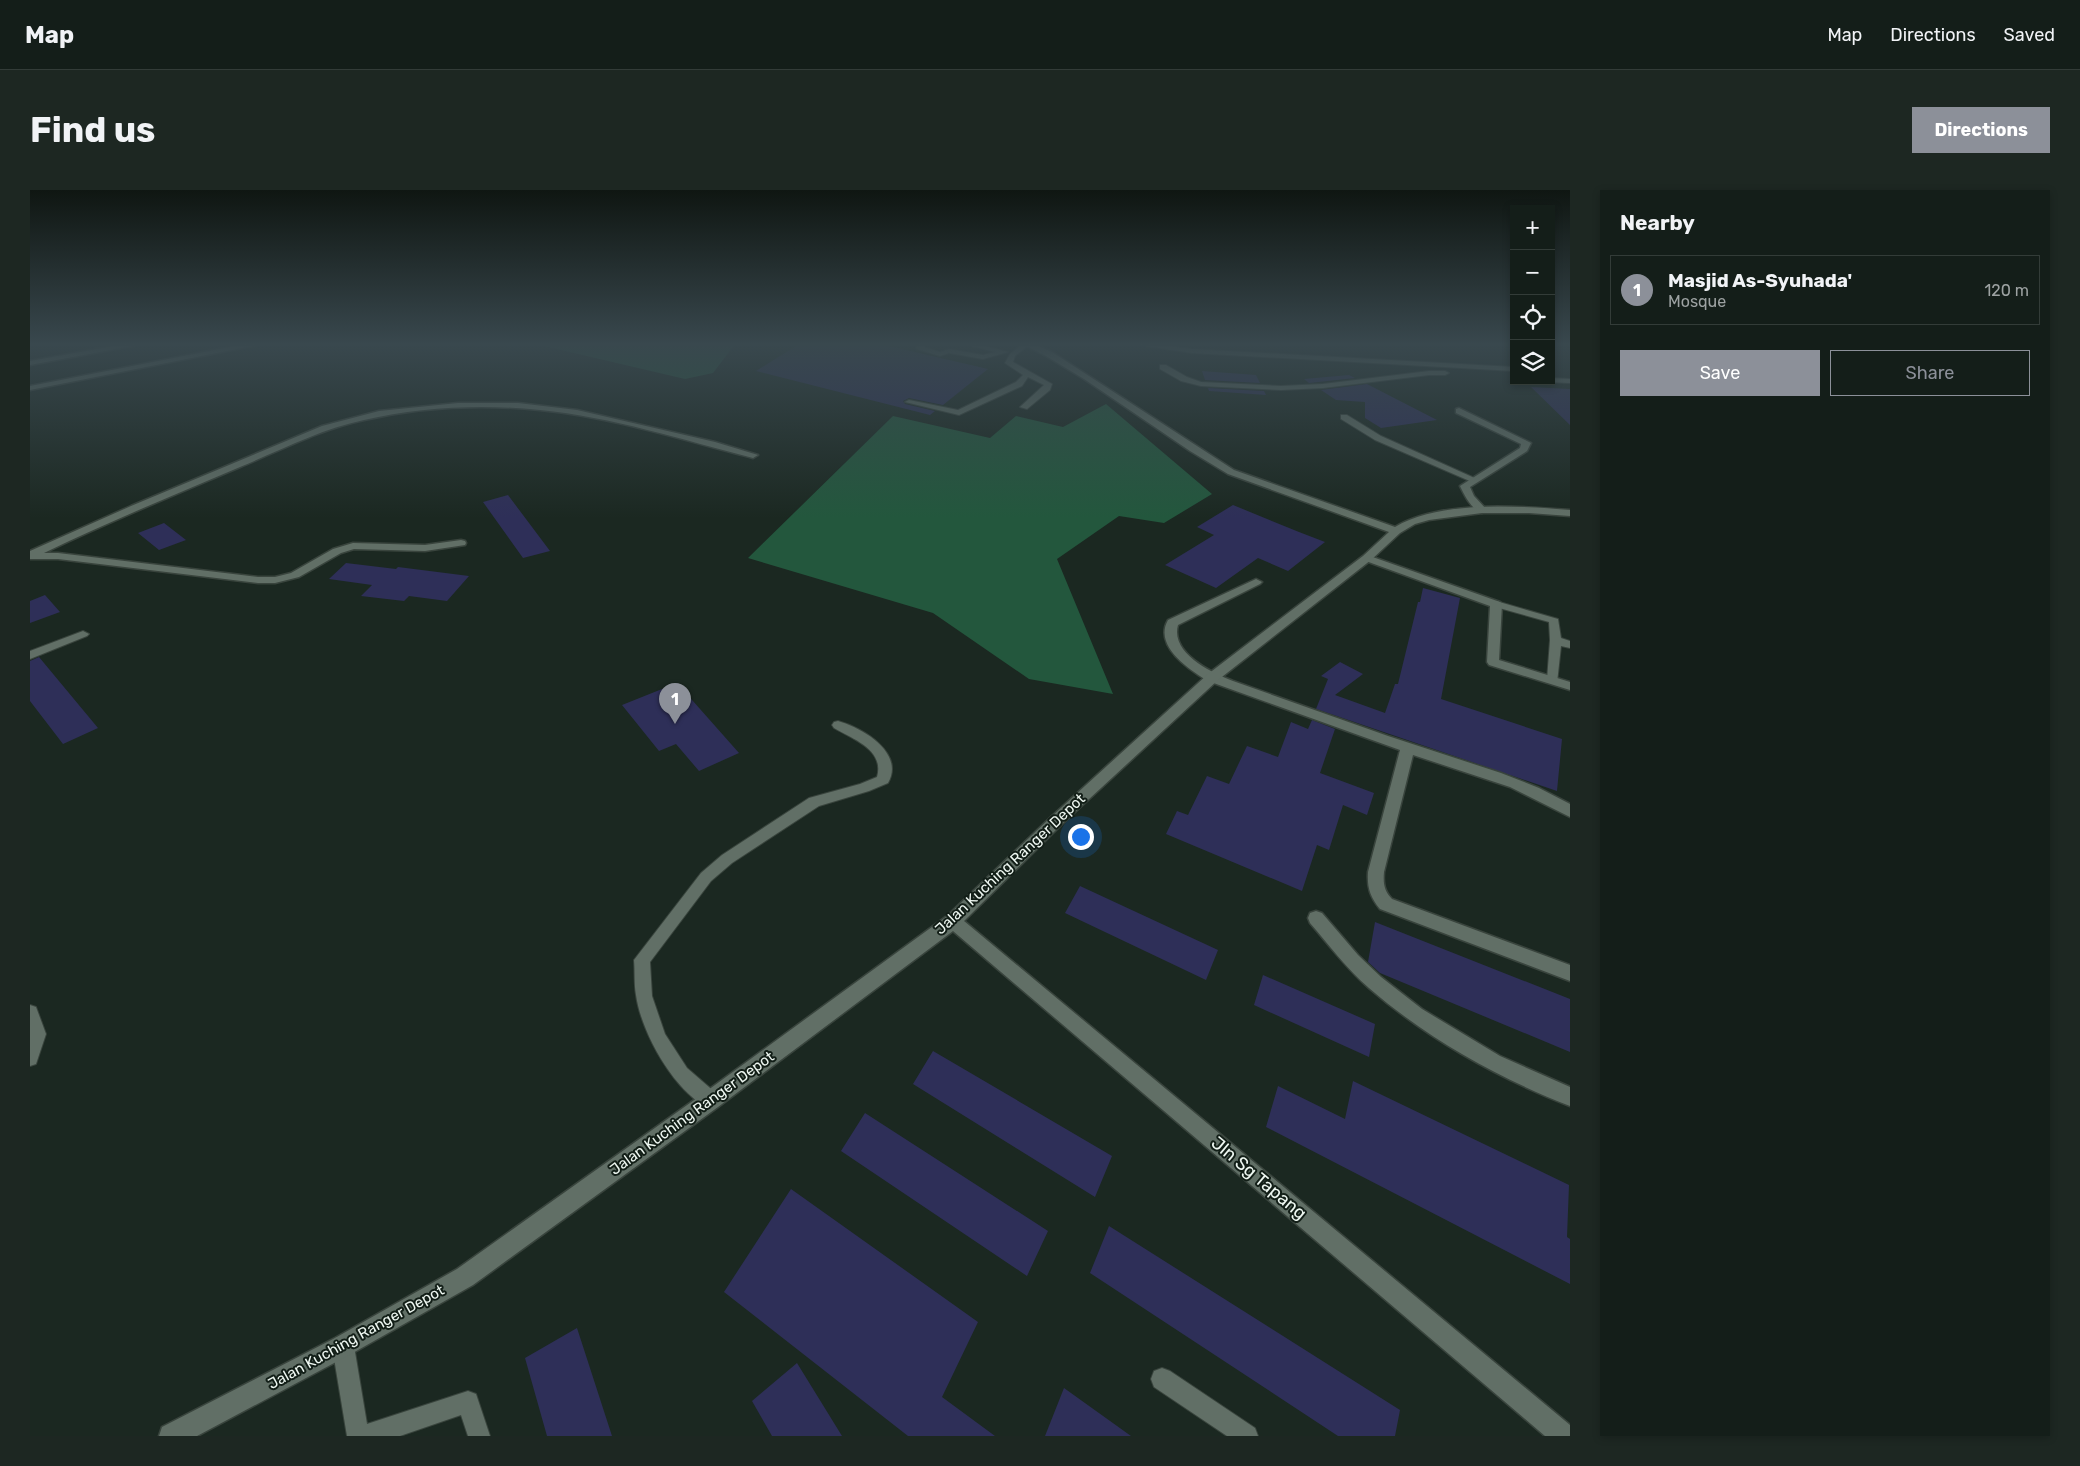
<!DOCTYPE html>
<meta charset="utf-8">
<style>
body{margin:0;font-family:Rubik,sans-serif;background:#1d2722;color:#f1f3f6}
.controls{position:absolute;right:15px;top:15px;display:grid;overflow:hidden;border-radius:0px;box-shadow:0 2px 8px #0003}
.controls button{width:45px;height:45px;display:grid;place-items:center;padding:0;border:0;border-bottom:1px solid #333c38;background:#141e19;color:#f1f3f6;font:25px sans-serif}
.you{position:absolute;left:1050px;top:646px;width:18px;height:18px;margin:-12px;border:4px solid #fff;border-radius:50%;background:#1a73e8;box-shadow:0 0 0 8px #1a73e833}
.badge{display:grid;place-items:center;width:32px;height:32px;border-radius:50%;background:#8c9099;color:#fff;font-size:16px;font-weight:700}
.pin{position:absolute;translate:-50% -41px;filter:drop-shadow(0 1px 2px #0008)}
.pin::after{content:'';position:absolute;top:26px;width:18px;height:15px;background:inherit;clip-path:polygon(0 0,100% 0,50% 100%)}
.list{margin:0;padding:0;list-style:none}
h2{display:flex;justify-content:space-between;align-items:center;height:65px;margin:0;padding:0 20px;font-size:21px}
h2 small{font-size:16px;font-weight:400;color:#9da2a2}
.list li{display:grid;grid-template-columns:32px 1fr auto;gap:15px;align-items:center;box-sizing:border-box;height:70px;margin:0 10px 10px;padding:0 10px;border:1px solid #333c38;border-radius:0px}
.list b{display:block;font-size:19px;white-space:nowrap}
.list p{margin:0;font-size:16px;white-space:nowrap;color:#9da2a2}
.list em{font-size:16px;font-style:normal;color:#9da2a2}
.actions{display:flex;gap:10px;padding:15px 20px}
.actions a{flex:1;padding:11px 0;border:1px solid #8c9099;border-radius:0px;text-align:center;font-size:18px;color:#8c9099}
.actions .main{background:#8c9099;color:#fff}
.icon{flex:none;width:28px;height:28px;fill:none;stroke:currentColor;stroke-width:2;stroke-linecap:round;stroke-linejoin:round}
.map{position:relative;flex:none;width:1540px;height:1246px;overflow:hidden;border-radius:0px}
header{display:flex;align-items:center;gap:30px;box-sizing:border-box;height:70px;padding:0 25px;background:#141e19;border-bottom:1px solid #333c38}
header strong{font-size:24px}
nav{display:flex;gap:28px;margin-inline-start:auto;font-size:18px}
.intro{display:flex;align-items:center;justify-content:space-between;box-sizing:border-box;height:120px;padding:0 30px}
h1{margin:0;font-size:35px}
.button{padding:12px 22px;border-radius:0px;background:#8c9099;color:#fff;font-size:18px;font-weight:700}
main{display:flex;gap:30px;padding:0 30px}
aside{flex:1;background:#141e19;border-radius:0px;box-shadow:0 2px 8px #0003}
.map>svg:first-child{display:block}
</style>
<header>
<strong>Map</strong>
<nav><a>Map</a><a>Directions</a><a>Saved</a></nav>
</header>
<div class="intro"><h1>Find us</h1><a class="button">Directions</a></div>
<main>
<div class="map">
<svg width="1540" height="1246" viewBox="0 0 1540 1246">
<rect width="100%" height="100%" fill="#1b2821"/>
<path fill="#23573d" d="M 501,153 L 706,153 L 683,183 L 655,189 Z
M 1076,214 L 1182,304 L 1134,333 L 1089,326 L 1027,369 L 1083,504 L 999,489 L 903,423 L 718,368 L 863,226 L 960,248 L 986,226 L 1033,237 Z"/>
<path fill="#2e2f58" d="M 771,153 L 846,153 L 958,179 L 913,215 L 879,208 L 873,211 L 875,214 L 905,221 L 900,225 L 726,181 Z
M 1172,181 L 1226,185 L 1230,193 L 1175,190 Z
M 1319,185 L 1325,188 L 1279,193 L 1274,189 Z
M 1337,194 L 1407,230 L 1351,238 L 1335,228 L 1335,212 L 1306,210 L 1291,200 Z
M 1501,197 L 1540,199 L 1540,235 Z
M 1178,198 L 1234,201 L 1236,205 L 1179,201 Z
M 478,305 L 520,361 L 493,368 L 453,312 Z
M 1203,315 L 1269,342 L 1295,352 L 1258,381 L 1228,368 L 1186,398 L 1135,375 L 1184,345 L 1167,337 Z
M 134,333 L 156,350 L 129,360 L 108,343 Z
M 316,373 L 366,379 L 368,377 L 439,386 L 417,411 L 379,406 L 374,411 L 331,406 L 342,395 L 299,389 Z
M 1393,398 L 1430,408 L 1411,509 L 1532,549 L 1527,601 L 1286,519 L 1298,489 L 1291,486 L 1310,472 L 1333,484 L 1305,505 L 1355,523 L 1365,494 L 1368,494 L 1388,412 L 1390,412 Z
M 15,405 L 30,422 L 0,433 L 0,411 Z
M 9,467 L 68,538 L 33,554 L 0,511 L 0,471 Z
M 647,493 L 709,563 L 669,581 L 646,554 L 629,561 L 592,515 Z
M 1282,530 L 1305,539 L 1290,583 L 1344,603 L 1337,625 L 1313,615 L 1299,660 L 1287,655 L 1272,701 L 1136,644 L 1147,621 L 1158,625 L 1177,586 L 1199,594 L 1217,556 L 1248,567 L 1261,532 L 1278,539 Z
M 1050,696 L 1188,760 L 1176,790 L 1035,723 Z
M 1345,732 L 1540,809 L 1540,862 L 1350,783 L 1338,772 Z
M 1233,785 L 1345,834 L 1339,867 L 1224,815 Z
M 903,861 L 1082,966 L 1065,1007 L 883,894 Z
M 1323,891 L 1539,995 L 1537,1047 L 1540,1049 L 1540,1094 L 1236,937 L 1248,896 L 1315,929 Z
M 835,923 L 1018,1041 L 997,1086 L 811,961 Z
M 761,999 L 948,1132 L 912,1207 L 965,1246 L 878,1246 L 694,1102 Z
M 1079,1036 L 1370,1220 L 1365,1246 L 1308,1246 L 1060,1083 Z
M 547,1138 L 582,1246 L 517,1246 L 495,1168 Z
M 767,1173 L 812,1246 L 742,1246 L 722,1211 Z
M 1034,1198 L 1101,1246 L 1015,1246 Z"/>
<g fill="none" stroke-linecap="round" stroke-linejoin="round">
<g stroke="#39443d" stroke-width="2">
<path id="lane" d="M 890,153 L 898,153 L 894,157 L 910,162 L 919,159 L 953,165 L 965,162 L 930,153 L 943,153 L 978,162 L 953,169 L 919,163 L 910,166 L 887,159 L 886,158 Z
M 994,153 L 1000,154 L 985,166 L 983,172 L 1022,194 L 1020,200 L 997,219 L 990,217 L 1014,195 L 998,187 L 992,196 L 929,225 L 875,212 L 879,210 L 928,220 L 986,192 L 993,185 L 975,173 L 980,164 Z
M 1096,153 L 1117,153 L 1162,159 L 1484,177 L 1484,181 L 1162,163 Z
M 1130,175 L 1136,175 L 1157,187 L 1171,192 L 1251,196 L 1293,194 L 1399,181 L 1415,181 L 1419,183 L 1415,185 L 1399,185 L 1293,198 L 1251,200 L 1171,196 L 1151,191 L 1130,179 Z
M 1521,188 L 1540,189 L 1540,193 L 1518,192 L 1521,191 Z
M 1311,225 L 1317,225 L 1351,246 L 1449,290 L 1445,293 L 1442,292 L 1345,250 L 1311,229 Z
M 1466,411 L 1528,429 L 1531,448 L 1540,451 L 1540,458 L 1531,456 L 1527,493 L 1523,494 L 1517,490 L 1520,450 L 1519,432 L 1462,416 L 1461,414 Z
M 53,441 L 59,444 L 57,446 L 0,469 L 0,461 Z
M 808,531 C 833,538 875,563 858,593 L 839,601 L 789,616 L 702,673 L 681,691 L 620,772 L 622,806 L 635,844 L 657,878 L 687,904 L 690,910 L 687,916 L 681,919 C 645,904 611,842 606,805 C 604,794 605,781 604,770 L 671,683 L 692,665 L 779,608 L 830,594 L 847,587 C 855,560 823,549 804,538 L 802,535 L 804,532 Z
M 0,815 L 6,817 L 16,844 L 6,874 L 0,876 Z
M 313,1145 L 321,1148 L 324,1156 L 337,1234 L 438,1201 L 446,1204 L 460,1246 L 438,1246 L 431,1225 L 370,1246 L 317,1246 L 302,1156 L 305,1148 Z
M 1132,1178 L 1140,1181 L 1225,1238 L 1228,1246 L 1197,1246 L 1124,1197 L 1121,1189 L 1124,1181 Z"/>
</g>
<g stroke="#39443d" stroke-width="3">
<path id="street" d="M 100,153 L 118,153 L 0,175 L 0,171 Z
M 220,153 L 237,153 L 0,200 L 0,196 Z
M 428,213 L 488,213 L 547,220 L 685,252 L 728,265 L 723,268 C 653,250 582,227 510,220 C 452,214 390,217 334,230 C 291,239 251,260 210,277 C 144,305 78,332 14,363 L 28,363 L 228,387 L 245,387 L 261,383 L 303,359 L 323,353 L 395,355 L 431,350 L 435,351 L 436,353 L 435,355 L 395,361 L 324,359 L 311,363 L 269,387 L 245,393 L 228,393 L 28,369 L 0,369 L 0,361 L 101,316 L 292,236 L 349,221 Z
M 1429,218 L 1501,253 L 1497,261 L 1440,297 L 1444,306 L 1457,320 L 1452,323 C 1441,319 1435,306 1430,296 L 1490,258 L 1491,254 L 1426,223 L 1426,219 Z
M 1337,365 L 1470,412 L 1472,414 L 1469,470 L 1540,492 L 1540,500 L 1459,475 L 1457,472 L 1460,416 L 1333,370 L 1332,368 Z
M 1226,389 L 1232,392 L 1230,394 L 1148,435 C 1140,463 1182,483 1203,491 L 1358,546 L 1471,583 L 1509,598 L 1540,614 L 1540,627 L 1480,597 L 1383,565 L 1354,682 C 1353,693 1354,701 1362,709 L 1540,775 L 1540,791 L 1350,719 C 1340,707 1337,697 1338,682 L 1370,560 L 1178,491 C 1160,480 1123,456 1138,430 Z
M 1286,721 L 1292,723 L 1328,765 L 1351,787 L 1392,819 L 1470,866 L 1540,897 L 1540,916 C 1468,888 1398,849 1339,798 C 1317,779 1299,755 1280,733 L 1278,728 L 1280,723 Z"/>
</g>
<g stroke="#39443d" stroke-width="3">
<path id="secondary" d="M 990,153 L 1001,153 L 1022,162 L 1204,280 L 1365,337 C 1410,310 1489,316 1540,320 L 1540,326 L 1499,323 L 1452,323 L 1399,330 L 1385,334 L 1370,343 L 1341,370 L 1188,490 L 1032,634 L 934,731 L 1540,1235 L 1540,1246 L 1515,1246 L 923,741 L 688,917 L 443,1095 L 321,1164 L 167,1246 L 129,1246 L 132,1237 L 305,1148 L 427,1079 L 674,903 L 917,726 L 1022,626 L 1178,484 L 1333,366 L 1359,342 L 1198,284 L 1160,261 L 1054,189 L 1016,166 Z"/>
</g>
<use href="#lane" fill="#616f66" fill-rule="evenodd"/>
<use href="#street" fill="#616f66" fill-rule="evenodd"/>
<use href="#secondary" fill="#616f66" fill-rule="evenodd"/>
</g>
<linearGradient id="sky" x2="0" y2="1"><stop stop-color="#0f1612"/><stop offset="0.47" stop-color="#39484e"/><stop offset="1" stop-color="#39484e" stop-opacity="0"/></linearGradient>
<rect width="1540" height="328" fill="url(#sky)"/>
<g text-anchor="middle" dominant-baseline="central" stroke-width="4" stroke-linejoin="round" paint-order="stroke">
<g font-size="15" fill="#eef7f1" stroke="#121e17">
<text transform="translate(980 674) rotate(-43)">Jalan Kuching Ranger Depot</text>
<text transform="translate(662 923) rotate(-36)">Jalan Kuching Ranger Depot</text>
<text transform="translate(326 1147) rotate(-29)">Jalan Kuching Ranger Depot</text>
</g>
<g font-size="18" fill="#eef7f1" stroke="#121e17">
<text transform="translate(1229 988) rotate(40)">Jln Sg Tapang</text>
</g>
</g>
</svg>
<div class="controls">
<button>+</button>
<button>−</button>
<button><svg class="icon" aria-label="locate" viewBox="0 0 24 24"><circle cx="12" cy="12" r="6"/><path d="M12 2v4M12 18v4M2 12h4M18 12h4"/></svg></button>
<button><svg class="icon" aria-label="layers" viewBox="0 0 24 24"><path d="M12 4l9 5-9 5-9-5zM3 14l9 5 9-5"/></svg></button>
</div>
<div class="you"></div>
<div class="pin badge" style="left:645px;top:534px">1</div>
</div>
<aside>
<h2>Nearby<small></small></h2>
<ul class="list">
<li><span class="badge">1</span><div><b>Masjid As-Syuhada'</b><p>Mosque</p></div><em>120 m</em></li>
</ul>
<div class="actions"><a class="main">Save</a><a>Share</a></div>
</aside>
</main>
